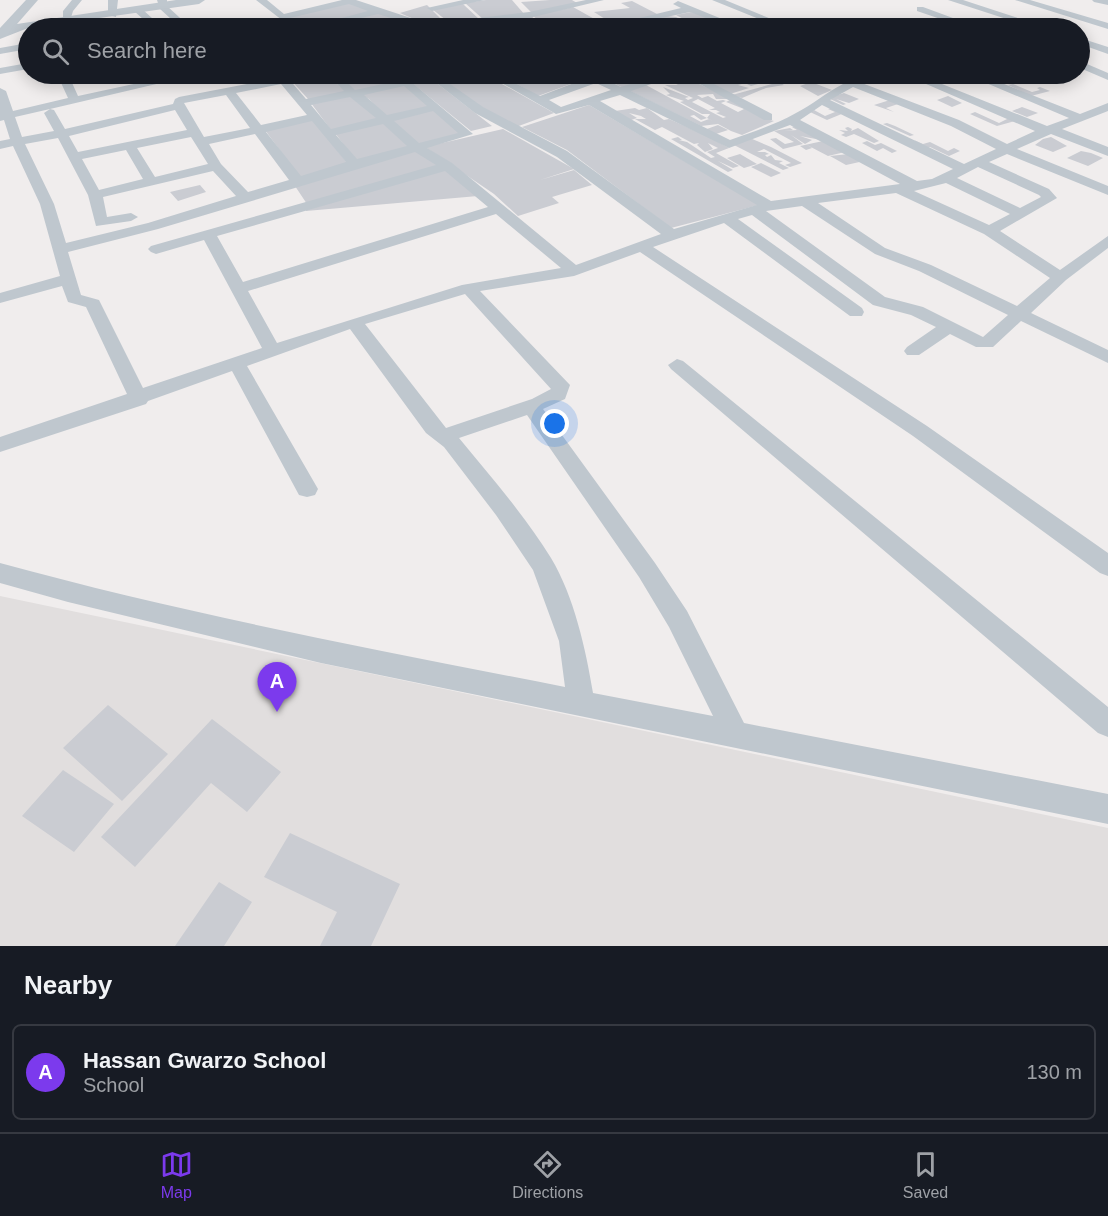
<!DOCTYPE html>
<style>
body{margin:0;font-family:Helvetica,sans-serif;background:#20242c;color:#f1f3f6}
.you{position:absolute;left:555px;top:424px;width:21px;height:21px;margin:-15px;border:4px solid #fff;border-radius:50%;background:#1a73e8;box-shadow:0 0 0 9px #1a73e833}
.badge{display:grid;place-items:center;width:39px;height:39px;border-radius:50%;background:#7c3aed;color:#fff;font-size:20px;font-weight:700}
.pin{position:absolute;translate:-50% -50px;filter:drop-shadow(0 2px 3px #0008)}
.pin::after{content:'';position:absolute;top:32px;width:21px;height:18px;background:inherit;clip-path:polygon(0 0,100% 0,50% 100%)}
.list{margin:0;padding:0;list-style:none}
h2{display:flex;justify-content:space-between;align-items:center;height:78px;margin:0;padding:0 24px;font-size:26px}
h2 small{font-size:20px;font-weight:400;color:#9ea1a6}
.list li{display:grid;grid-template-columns:39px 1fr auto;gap:18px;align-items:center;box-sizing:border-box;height:96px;margin:0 12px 12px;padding:0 12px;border:2px solid #363941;border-radius:9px}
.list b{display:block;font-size:22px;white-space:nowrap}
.list p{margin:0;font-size:20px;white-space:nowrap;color:#9ea1a6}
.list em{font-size:20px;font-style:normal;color:#9ea1a6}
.icon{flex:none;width:33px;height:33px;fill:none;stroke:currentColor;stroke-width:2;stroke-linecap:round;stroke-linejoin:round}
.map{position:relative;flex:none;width:1108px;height:946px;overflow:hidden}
.search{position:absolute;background:#171b24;box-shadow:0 3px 15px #0003;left:18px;right:18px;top:18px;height:66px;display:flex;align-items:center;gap:15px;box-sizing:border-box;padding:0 21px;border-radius:33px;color:#9ea1a6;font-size:22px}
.sheet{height:186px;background:#171b24}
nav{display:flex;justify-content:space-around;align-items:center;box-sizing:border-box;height:84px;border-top:2px solid #363941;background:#171b24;font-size:16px;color:#9ea1a6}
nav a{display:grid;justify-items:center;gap:3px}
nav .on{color:#7c3aed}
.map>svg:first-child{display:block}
</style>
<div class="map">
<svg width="1108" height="946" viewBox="0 0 1108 946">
<rect width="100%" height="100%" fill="#f0eded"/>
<path fill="#e1dede" d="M 0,596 L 1108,828 L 1108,946 L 0,946 Z"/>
<path fill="#caccd2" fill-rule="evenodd" d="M 486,0 L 512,0 L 525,15 L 484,20 L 465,3 Z
M 550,0 L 572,0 L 577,3 L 532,13 L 521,2 Z
M 632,1 L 659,15 L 613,24 L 594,12 L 630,8 L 621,3 Z
M 350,3 L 372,11 L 303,28 L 297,28 L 287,17 Z
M 463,4 L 481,21 L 451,24 L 432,9 Z
M 427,5 L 446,24 L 430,26 L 400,13 Z
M 573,7 L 607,26 L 573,28 L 561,20 L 542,23 L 533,16 Z
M 380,12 L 423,27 L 377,28 L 360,17 Z
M 691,12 L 717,20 L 695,25 L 676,15 Z
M 531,16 L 541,24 L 559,22 L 569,28 L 519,28 L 511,20 Z
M 667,16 L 676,17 L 695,27 L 688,28 L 680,25 L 669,27 L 656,19 Z
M 354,19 L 369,28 L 318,28 Z
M 504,20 L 511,28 L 442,28 L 442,27 Z
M 312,74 L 327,74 L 346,92 L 309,100 L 289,78 Z
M 336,74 L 392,74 L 402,82 L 355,91 Z
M 401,74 L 425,74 L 492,126 L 471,131 Z
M 436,74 L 484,74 L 554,113 L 516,127 L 475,103 Z
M 499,74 L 575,74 L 584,79 L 538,96 Z
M 596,74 L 663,74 L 623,88 Z
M 679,74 L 684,76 L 690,74 L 725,74 L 700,79 L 695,76 L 687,78 L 730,99 L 716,99 L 713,94 L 697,95 L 702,98 L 708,96 L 717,101 L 723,100 L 726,101 L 721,103 L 738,112 L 744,109 L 726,102 L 730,100 L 762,118 L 774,121 L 742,135 L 731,131 L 707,118 L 710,114 L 702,114 L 680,102 L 684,101 L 666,95 L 670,94 L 663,87 L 689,97 L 685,98 L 688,100 L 693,98 L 665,85 L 678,85 L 665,78 ZM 698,99 L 715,108 L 709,110 L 716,110 L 720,112 L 716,113 L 726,117 L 723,118 L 692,102 Z
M 742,74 L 751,74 L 760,79 L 738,85 L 749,88 L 730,94 L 713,85 L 719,80 L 724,83 L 741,77 L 736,75 Z
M 753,74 L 763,74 L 775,79 L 751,86 L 747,84 L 764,79 Z
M 779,82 L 784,85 L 766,88 L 742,98 L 732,95 Z
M 811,82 L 819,85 L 832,90 L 818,96 L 800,86 Z
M 406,84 L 432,107 L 386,118 L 369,99 L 359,94 Z
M 1013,84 L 1032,92 L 1040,90 L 1037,88 L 1040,87 L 1050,91 L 1031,96 L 1008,85 Z
M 646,85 L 707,118 L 701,120 L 694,115 L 690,116 L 701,122 L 709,119 L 718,124 L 701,126 L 628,90 Z
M 844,93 L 859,99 L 849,103 L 836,99 L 846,104 L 843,105 L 828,98 Z
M 349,95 L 379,119 L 331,130 L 311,103 Z
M 948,96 L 962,103 L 952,107 L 937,100 Z
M 890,100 L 898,104 L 886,108 L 894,112 L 874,105 Z
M 589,105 L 759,205 L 671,228 L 567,150 L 522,127 Z
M 1022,107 L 1038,113 L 1027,117 L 1012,111 Z
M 635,108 L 639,110 L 647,108 L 664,120 L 669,119 L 711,138 L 729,148 L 716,153 L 739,166 L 733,168 L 718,161 L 733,170 L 728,172 L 671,139 L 678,137 L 682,140 L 679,140 L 687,142 L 711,158 L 715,157 L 707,152 L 718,148 L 708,143 L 713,149 L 705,152 L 697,145 L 699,143 L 694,144 L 662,127 L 655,130 L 635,119 L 646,119 L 641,116 L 629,113 L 637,118 L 631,120 L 615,111 Z
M 832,108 L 844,113 L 827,120 L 810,112 L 814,110 L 825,116 L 835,112 L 828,109 Z
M 434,110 L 463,134 L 417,145 L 390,120 Z
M 975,112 L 999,123 L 1009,118 L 1015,121 L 997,126 L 970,114 Z
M 313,120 L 348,164 L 301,179 L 265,130 Z
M 382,122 L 410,146 L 357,162 L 335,133 Z
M 887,123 L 895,126 L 914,135 L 910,136 L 883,124 Z
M 718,125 L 728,130 L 713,135 L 704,130 Z
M 796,126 L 821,140 L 800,136 L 812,140 L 805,144 L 791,135 L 803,144 L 783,149 L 770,139 L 776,138 L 785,144 L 794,142 L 774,131 L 790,128 L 793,130 L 784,131 L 797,130 L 792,127 Z
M 848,127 L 852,129 L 851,131 L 858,128 L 879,141 L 874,143 L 854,134 L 846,137 L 841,135 L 845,133 L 839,130 L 848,131 L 845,128 Z
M 503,129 L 574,169 L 540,180 L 574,170 L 592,185 L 552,197 L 559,203 L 518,216 L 494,194 L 425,147 Z
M 1051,137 L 1067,146 L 1053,152 L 1035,145 L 1043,139 Z
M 750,138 L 771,147 L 802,163 L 790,167 L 785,165 L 791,163 L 764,149 L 757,152 L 765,152 L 769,154 L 765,155 L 767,157 L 771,155 L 775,160 L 783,161 L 779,163 L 789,168 L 783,170 L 732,144 Z
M 914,140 L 923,144 L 930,142 L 948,151 L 954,148 L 960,151 L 949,156 L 930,147 L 925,149 Z
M 823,141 L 845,152 L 828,156 L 807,145 L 812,148 L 806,150 L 800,146 Z
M 867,141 L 875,145 L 881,143 L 897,151 L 892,153 L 883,148 L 877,151 L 862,143 Z
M 416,150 L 440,165 L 307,204 L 295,186 Z
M 1081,151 L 1091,153 L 1103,158 L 1088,166 L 1067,158 Z
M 740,154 L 757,164 L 744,168 L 727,158 Z
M 849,154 L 864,161 L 846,165 L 830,156 Z
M 761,163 L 781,173 L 771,177 L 751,167 Z
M 445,169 L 478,196 L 306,211 L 306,210 Z
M 200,185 L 206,192 L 178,201 L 170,192 Z
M 108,705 L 168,754 L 122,801 L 63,748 Z
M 212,719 L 281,772 L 247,812 L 211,783 L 135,867 L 101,837 Z
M 63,770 L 114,804 L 74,852 L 22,816 Z
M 290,833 L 400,884 L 371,946 L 320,946 L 337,912 L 264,877 Z
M 219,882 L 252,902 L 224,946 L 175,946 Z"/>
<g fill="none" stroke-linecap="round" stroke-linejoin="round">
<path fill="#bfc7ce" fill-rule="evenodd" d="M 72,0 L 82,0 L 73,11 L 69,24 L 63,24 L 63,11 Z
M 108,0 L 118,0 L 116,17 L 108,15 Z
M 157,0 L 167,0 L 167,6 L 191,28 L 181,28 L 160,9 Z
M 256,0 L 267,0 L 284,14 L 342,0 L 356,0 L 429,24 L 529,12 L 586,0 L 604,0 L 529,18 L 442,28 L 417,28 L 417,26 L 378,14 L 319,28 L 304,28 L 368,11 L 349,4 L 290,18 L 296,24 L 291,27 Z
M 463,0 L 485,0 L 432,11 L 427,8 Z
M 712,0 L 725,0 L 793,28 L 781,28 Z
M 948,0 L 963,0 L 1048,28 L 1034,28 Z
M 1015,0 L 1030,0 L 1108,23 L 1108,29 Z
M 1092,0 L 1108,0 L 1108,5 L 1094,2 Z
M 678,1 L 744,28 L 732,28 L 690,12 L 614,28 L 598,28 L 681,8 L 673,4 Z
M 917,7 L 923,7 L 980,28 L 967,28 L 917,11 Z
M 139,8 L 142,9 L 163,28 L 153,28 L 134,11 Z
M 91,16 L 97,16 L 108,28 L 98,28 L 89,18 Z
M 1080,38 L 1108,47 L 1108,54 L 1080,44 Z
M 28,43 L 28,49 L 0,54 L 0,48 Z
M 1080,61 L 1108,73 L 1108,80 L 1080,68 Z
M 28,63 L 28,69 L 0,74 L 0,68 Z
M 57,74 L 68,74 L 78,96 L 180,74 L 199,74 L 50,109 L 54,110 L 65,129 L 173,104 L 175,99 L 179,97 L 284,77 L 288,78 L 306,99 L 344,91 L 328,74 L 339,74 L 355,90 L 397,81 L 390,74 L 402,74 L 473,134 L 427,148 L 452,163 L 576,265 L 661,234 L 557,157 L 475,113 L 425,74 L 436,74 L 483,107 L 567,151 L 674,229 L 757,205 L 589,105 L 556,114 L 486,74 L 498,74 L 540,96 L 587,78 L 582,74 L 595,74 L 621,87 L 661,74 L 675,74 L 674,76 L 631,91 L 730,140 C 752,132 775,125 796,113 C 812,105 827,92 843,84 L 824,74 L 838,74 L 959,120 L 1007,144 L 1035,131 L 903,74 L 917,74 L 1047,126 L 1069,118 L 965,74 L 979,74 L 1080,114 L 1108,103 L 1108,111 L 1062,129 L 1108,147 L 1108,156 L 1051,134 L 1017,149 L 1108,186 L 1108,195 L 1007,154 L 989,162 L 1049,189 L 1057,198 L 1000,231 L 1060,270 L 1108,236 L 1108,248 L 1066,280 L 1031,313 L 1108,350 L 1108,363 L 1021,321 L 993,347 L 976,347 L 950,334 L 919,355 L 907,355 L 904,351 L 907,347 L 936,327 L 911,315 L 873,305 L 752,215 L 738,219 L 862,308 L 864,312 L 862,316 L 850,316 L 724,223 L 653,247 L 927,426 L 1108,553 L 1108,576 L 1100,573 L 913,436 L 640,252 L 574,276 L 480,291 L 570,385 L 565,399 L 543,409 L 655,563 L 687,611 L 744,723 L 1108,794 L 1108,824 L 321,663 L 68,602 L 0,583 L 0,563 C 186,614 376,650 565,687 L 559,641 L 533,570 L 496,515 L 444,447 L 426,433 L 350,329 L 247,366 L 318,489 L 315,495 L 307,497 L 299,495 L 232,371 L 148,401 L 146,404 L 0,452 L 0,437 L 127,394 L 86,307 L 68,302 L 62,286 L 0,303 L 0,293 L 60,276 L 40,204 L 13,146 L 0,149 L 0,141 L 10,139 L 4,120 L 0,121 L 0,88 L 6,91 L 13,111 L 68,98 ZM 596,83 L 611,90 L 561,107 L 549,100 ZM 281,84 L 307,115 L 261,125 L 236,93 ZM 404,86 L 427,106 L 387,115 L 364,95 ZM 853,87 L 951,126 L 996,149 L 964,164 L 830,100 ZM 226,95 L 250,128 L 204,137 L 184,103 ZM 620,95 L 729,148 L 790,125 L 900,184 L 771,201 L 600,101 ZM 350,97 L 376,118 L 331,129 L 311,105 ZM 822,105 L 953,169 L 932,179 L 917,181 L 800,120 ZM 50,109 L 44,113 L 54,131 L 22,137 L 15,117 ZM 175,110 L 187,130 L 78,152 L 69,136 ZM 433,111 L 458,133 L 419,143 L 394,121 ZM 312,121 L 346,162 L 301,176 L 266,132 ZM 383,124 L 407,146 L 357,159 L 336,135 ZM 255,134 L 289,180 L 248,192 L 221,164 L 209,144 ZM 191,137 L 208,164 L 155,177 L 137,148 ZM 58,138 L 88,195 L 96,226 L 131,221 L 138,217 L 131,213 L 107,217 L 103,197 L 213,171 L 236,196 L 148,223 L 66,243 L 54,204 L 25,144 ZM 126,150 L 143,179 L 99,190 L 82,159 ZM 415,152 L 436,165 L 151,246 L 148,249 L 151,252 L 156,254 L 204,240 L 262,348 L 143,388 L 99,300 L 81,295 L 68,252 L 158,229 ZM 978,167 L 1039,195 L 1041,197 L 1020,208 L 957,178 ZM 445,171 L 488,207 L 243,282 L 217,236 ZM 946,183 L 1010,214 L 989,225 L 914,191 ZM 896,193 L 984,234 L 1050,278 L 1017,306 L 931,265 L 885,248 L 818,203 ZM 802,206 L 875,254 L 919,271 L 1008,315 L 983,337 L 923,307 L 885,297 L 766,211 ZM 496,214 L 561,268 L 462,285 L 277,343 L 248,291 ZM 465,294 L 551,389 L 532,399 L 446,428 L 365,324 ZM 527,415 L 639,577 L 669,627 L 713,716 L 593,693 C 586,650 574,596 551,558 C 525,516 491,477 459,438 Z
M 725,74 L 741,74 L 714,84 L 772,114 L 772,120 L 764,120 L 698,83 Z
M 677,359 L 683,361 L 1108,707 L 1108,737 L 1098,733 L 671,369 L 668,365 Z"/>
<path fill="#bfc7ce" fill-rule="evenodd" d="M 26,0 L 38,0 L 17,24 L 176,0 L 205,0 L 199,4 L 28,28 L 0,39 L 0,28 Z"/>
</g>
</svg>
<div class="you"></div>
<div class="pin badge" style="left:277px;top:712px">A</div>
<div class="search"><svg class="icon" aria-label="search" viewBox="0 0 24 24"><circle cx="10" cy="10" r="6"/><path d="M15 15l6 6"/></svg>Search here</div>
</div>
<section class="sheet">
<h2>Nearby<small></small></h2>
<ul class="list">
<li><span class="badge">A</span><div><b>Hassan Gwarzo School</b><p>School</p></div><em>130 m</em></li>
</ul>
</section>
<nav>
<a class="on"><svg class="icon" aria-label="map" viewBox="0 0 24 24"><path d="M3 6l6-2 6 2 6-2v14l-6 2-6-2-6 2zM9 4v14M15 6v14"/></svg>Map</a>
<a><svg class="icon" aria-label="directions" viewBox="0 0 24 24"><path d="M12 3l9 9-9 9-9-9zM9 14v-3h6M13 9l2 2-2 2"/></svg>Directions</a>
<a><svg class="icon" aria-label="saved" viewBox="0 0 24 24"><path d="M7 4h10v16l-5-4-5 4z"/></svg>Saved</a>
</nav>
